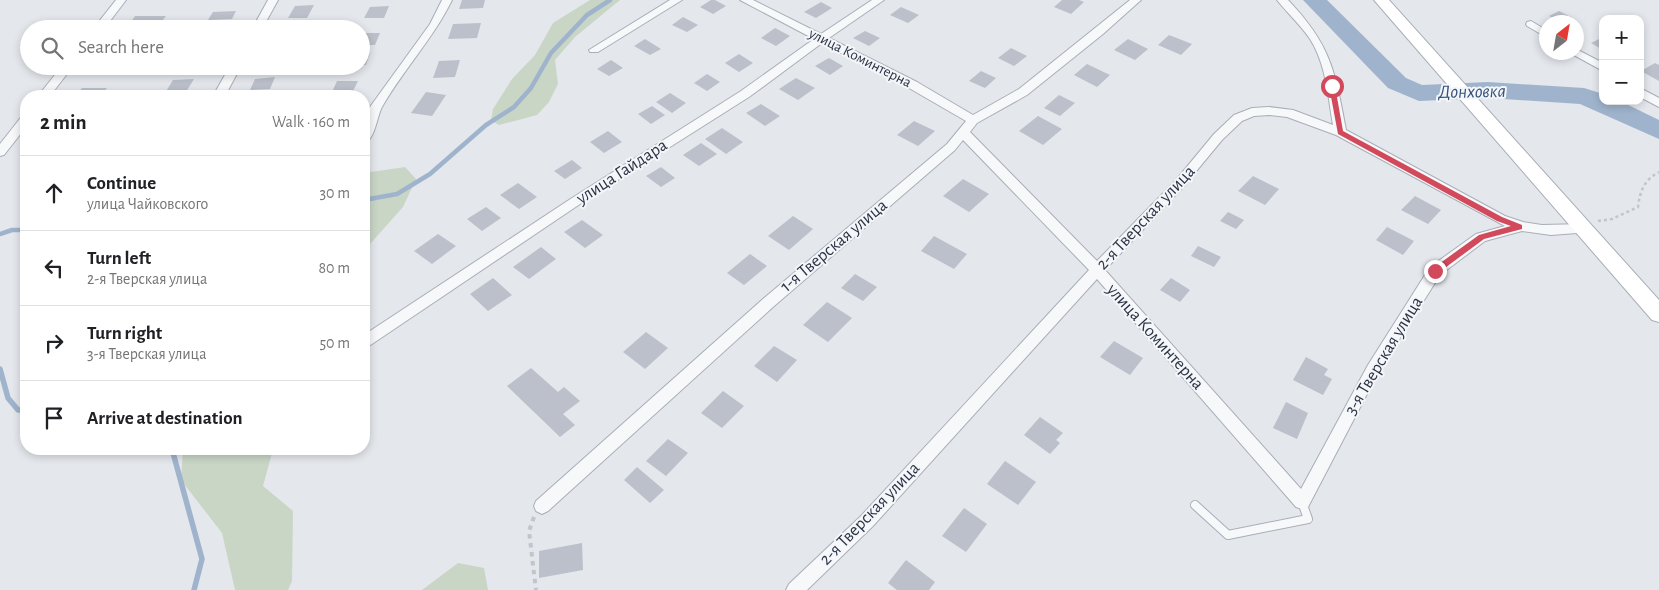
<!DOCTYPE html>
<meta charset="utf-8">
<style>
body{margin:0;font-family:"Alegreya Sans",sans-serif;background:#f2f2f2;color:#202124}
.controls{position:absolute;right:15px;top:15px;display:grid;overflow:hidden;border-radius:10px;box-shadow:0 2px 8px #0003}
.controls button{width:45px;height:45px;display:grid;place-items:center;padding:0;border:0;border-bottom:1px solid #e0e0e0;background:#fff;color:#202124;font:25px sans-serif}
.compass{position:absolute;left:1539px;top:15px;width:45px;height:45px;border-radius:50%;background:#fff;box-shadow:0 2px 8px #0003;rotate:31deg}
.stop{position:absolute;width:15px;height:15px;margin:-11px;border:4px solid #d1495b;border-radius:50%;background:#fff}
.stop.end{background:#d1495b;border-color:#fff;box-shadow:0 1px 5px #0008}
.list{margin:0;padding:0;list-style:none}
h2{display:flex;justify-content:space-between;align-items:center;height:65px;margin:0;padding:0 20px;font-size:21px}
h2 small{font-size:16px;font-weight:400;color:#757577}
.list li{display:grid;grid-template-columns:32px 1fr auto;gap:15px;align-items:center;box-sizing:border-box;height:75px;padding:0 20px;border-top:1px solid #e0e0e0}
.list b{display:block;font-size:19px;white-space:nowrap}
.list p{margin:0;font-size:16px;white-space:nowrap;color:#757577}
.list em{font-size:16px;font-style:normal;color:#757577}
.icon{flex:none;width:28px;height:28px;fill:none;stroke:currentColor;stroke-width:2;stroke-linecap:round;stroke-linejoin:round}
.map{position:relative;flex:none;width:1659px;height:590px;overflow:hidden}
.search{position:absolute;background:#fff;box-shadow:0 2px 8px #0003;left:20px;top:20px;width:350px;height:55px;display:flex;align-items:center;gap:12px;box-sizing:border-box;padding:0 18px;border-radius:28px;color:#757577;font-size:19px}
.panel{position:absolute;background:#fff;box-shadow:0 2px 8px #0003;left:20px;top:90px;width:350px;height:365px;border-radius:20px}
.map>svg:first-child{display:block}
</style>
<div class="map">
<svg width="1659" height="590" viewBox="0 0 1659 590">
<rect width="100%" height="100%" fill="#e4e7ec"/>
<path fill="#c9d6c5" d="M 590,0 L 620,0 L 575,37 L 555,60 L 558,84 L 549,102 L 537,115 L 499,125 L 491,120 L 493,109 L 512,79 L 535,55 L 553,23 Z
M 405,167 L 416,179 L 403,207 L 370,244 L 364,262 L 364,173 Z
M 183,449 L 273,449 L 263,486 L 293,511 L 292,581 L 288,590 L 235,590 L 222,533 L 181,480 Z
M 458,563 L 484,568 L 488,590 L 422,590 Z"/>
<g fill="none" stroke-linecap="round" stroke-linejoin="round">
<path stroke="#9fb4cc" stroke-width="4.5" d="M 364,200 L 397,194 L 430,174 L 486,125 L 514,107 L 531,88 L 551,53 L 587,15 L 610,0
M 0,234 L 12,230 L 26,230"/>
<path stroke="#9fb4cc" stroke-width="5.5" d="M 0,369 L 8,398 L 18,410 L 26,410
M 172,449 L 202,559 L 194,590"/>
<path fill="#9fb4cc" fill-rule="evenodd" d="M 1303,0 L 1327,0 L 1406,78 L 1422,85 L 1488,82 L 1584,88 L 1603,94 L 1603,101 L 1620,101 L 1659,120 L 1659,139 L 1580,104 L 1488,98 L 1419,101 L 1388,88 Z"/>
</g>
<path fill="#bbc0ca" d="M 462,0 L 485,0 L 483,8 L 459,9 Z
M 711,0 L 715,0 L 726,6 L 713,14 L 700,7 Z
M 1062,0 L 1079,0 L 1084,2 L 1071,14 L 1054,7 Z
M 821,2 L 832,8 L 816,18 L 804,12 Z
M 314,5 L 307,18 L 288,18 L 295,6 Z
M 389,6 L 384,18 L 364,18 L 370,7 Z
M 901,7 L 919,15 L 908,23 L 890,15 Z
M 236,11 L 232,19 L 208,20 L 213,12 Z
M 1559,11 L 1573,18 L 1562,22 L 1549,16 Z
M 135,16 L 166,16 L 158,26 L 127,27 Z
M 683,17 L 698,25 L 687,32 L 672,25 Z
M 481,23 L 477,38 L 448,39 L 453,24 Z
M 775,28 L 790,36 L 776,46 L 761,38 Z
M 865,31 L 880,38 L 869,46 L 853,38 Z
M 361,33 L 380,33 L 375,45 L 361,45 Z
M 1169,35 L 1192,44 L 1181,55 L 1158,45 Z
M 1601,38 L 1603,39 L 1603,50 L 1591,43 Z
M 645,39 L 661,49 L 650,55 L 634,46 Z
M 1128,39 L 1148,49 L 1135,60 L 1114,50 Z
M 1011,48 L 1027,56 L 1014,66 L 998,58 Z
M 370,53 L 366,65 L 361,65 L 361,54 Z
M 739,54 L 753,63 L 739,72 L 725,63 Z
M 829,58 L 843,66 L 830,75 L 815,66 Z
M 460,60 L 455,77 L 433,78 L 439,61 Z
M 611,60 L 623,68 L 609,76 L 597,69 Z
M 1655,63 L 1659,65 L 1659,81 L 1641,71 Z
M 1087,64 L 1110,75 L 1097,87 L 1074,75 Z
M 97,66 L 120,66 L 116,72 L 92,73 Z
M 262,66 L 290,66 L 286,73 L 258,73 Z
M 981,71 L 996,78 L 985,88 L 969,81 Z
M 707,74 L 720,82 L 707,91 L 694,83 Z
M 275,77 L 270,89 L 250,90 L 255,79 Z
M 796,78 L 815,88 L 798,100 L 779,89 Z
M 194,79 L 186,92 L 165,93 L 173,80 Z
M 337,81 L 358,81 L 353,91 L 332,92 Z
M 82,88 L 107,88 L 101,96 L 76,96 Z
M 426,92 L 446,95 L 432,116 L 411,113 Z
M 670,93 L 686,103 L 672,113 L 656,102 Z
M 1059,95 L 1075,103 L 1060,116 L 1044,108 Z
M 761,104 L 780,116 L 765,126 L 746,113 Z
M 652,106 L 665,115 L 651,124 L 638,114 Z
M 1038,116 L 1062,129 L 1043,145 L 1019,131 Z
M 914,121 L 935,131 L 918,146 L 897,135 Z
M 722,128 L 743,142 L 726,154 L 705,139 Z
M 608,131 L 622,142 L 604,153 L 590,142 Z
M 701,143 L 717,154 L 699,166 L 683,155 Z
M 572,160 L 582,168 L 565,179 L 554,171 Z
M 661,167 L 675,178 L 661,187 L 646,176 Z
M 1253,176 L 1279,189 L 1265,205 L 1238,191 Z
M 963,179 L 989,194 L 969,212 L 943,196 Z
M 518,183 L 537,197 L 519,209 L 500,195 Z
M 1415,196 L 1441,210 L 1428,224 L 1401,210 Z
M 486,207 L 501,218 L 482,231 L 467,219 Z
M 1228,212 L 1244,220 L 1236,229 L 1220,221 Z
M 793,216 L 813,229 L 789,250 L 768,236 Z
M 582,220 L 603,235 L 585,248 L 564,232 Z
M 1387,227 L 1414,241 L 1403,255 L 1376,240 Z
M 438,234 L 456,246 L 432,264 L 414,251 Z
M 934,236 L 967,254 L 954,269 L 921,251 Z
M 1198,246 L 1221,257 L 1214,267 L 1191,256 Z
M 541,247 L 556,259 L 529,279 L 513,267 Z
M 750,254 L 767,266 L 744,285 L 727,273 Z
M 855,274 L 877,287 L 863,301 L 841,288 Z
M 493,278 L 512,295 L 488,311 L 470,294 Z
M 1171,278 L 1190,290 L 1180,302 L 1160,290 Z
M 827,302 L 852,318 L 828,342 L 803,325 Z
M 646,332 L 668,348 L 645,369 L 623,352 Z
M 1114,341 L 1143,358 L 1130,375 L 1100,357 Z
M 774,346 L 797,360 L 777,382 L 754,366 Z
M 1306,357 L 1328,369 L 1324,375 L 1332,379 L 1323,395 L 1293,380 Z
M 531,368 L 558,392 L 564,387 L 580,401 L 563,414 L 575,425 L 560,437 L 507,386 Z
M 723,391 L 744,406 L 722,428 L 701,413 Z
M 1286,402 L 1308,413 L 1297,439 L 1273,428 Z
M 1040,417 L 1063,433 L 1056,440 L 1060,443 L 1050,454 L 1024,435 Z
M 668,439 L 688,453 L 666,476 L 646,461 Z
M 1005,461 L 1036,482 L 1018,505 L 987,484 Z
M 637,467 L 664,490 L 650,503 L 624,480 Z
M 964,508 L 987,524 L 966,552 L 942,536 Z
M 582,543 L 583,570 L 539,578 L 539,551 Z
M 906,560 L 935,582 L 929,590 L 897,590 L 888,583 Z"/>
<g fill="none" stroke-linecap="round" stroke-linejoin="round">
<g stroke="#a9aeb7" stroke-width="10">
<path id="lane" d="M 1195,505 L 1228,535 L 1308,519 L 1302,502"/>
</g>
<g stroke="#a9aeb7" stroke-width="2">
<path id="street" d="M 116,0 L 126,0 L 104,29 L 93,29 Z
M 268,0 L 278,0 L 262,29 L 252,29 Z
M 442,0 L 452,0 C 433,39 403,70 382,107 C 377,116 375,140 364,143 L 364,124 L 370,107 L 430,24 Z
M 670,0 L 682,0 L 598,52 L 590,52 L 589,50 Z
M 740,0 L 753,0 L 821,34 L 872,0 L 884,0 L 829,38 L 917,82 L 973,115 L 1019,89 L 1130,0 L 1141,0 L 1103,34 L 1027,95 L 977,123 L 970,132 L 1097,261 L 1176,180 L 1214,134 L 1234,115 L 1252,108 L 1269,107 L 1293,110 L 1333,125 C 1328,96 1326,64 1310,39 C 1300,24 1287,13 1277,0 L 1288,0 C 1331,45 1335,71 1346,130 L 1505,216 L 1523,222 L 1542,225 L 1585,224 L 1590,226 L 1591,229 L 1590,232 L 1551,235 L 1522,231 L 1485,241 L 1440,275 L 1378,373 L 1308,507 L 1302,509 L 1296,507 L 1097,279 L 873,526 L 807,590 L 786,590 L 789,584 L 861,516 L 1089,270 L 963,140 L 955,150 L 773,307 L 548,511 L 542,514 L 536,511 L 534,506 L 536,501 L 763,299 L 947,144 L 966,121 L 909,88 L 822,43 L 749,97 L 580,204 L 369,346 L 364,348 L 364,335 L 572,198 L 741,91 L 814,39 ZM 1269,115 L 1287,117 L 1336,135 L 1505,226 L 1476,234 L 1430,267 L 1368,365 L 1301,489 L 1105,270 L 1184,186 L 1222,140 L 1242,121 L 1254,116 Z
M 1531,21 L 1546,30 L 1546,37 L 1527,26 L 1526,24 L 1527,22 Z
M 1576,49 L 1603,63 L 1603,71 L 1572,54 L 1571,52 L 1576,52 Z
M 62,66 L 73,66 L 50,96 L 38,96 Z
M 230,66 L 241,66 L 225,96 L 213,96 Z
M 1640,88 L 1659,98 L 1659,107 L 1640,97 Z
M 26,115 L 26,127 L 4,155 L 0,156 L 0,144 L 22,116 Z"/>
</g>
<g stroke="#a9aeb7" stroke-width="2">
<path id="secondary" d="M 1374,0 L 1389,0 L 1659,300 L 1659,322 L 1652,320 Z"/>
</g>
<path stroke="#c2c5cb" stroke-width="2.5" stroke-dasharray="3 3" stroke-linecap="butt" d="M 1598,221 L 1612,219 L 1638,207 C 1640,191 1644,180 1659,172"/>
<path stroke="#c2c5cb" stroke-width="4" stroke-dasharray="4.5 4.5" stroke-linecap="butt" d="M 534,517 L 529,531 L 536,590"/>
<use href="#lane" stroke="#f7f8fa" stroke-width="8"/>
<use href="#street" fill="#f7f8fa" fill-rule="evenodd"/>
<use href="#secondary" fill="#fff" fill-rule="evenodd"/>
</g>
<path fill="#d1495b" d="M 1332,84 L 1335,86 L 1343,131 L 1502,217 L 1522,225 L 1522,229 L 1484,239 L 1438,273 L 1432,273 L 1432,269 L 1479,235 L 1511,226 L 1497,221 L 1338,134 L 1329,86 Z"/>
<g text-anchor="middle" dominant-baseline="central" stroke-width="4" stroke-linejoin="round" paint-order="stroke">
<g font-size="15" fill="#2b3445" stroke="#f4f6f9">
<text transform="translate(860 58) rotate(27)">улица Коминтерна</text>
</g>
<g font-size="18" fill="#2b3445" stroke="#f4f6f9">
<text transform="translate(622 172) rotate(-33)">улица Гайдара</text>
<text transform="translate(1146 218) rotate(-47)">2-я Тверская улица</text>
<text transform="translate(834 246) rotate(-40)">1-я Тверская улица</text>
<text transform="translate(1155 337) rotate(48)">улица Коминтерна</text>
<text transform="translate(1384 356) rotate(-59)">3-я Тверская улица</text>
<text transform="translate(870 514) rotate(-46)">2-я Тверская улица</text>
</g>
<g font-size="19" font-style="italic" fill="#34527a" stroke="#f4f6f9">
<text transform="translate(1472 92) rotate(-1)">Донховка</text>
</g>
</g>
</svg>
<div class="controls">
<button>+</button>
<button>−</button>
</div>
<svg class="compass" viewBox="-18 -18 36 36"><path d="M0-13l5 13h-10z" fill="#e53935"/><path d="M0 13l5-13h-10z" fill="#757577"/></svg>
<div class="stop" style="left:1332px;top:86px"></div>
<div class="stop end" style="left:1435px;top:271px"></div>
<div class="search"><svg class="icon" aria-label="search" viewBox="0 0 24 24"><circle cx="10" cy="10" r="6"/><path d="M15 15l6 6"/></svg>Search here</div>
<section class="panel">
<h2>2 min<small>Walk · 160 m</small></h2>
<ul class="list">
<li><svg class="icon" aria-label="ahead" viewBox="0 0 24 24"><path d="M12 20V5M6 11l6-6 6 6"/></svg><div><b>Continue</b><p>улица Чайковского</p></div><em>30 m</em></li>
<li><svg class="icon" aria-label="left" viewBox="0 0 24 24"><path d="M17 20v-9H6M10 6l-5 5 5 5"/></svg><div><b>Turn left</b><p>2-я Тверская улица</p></div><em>80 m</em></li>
<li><svg class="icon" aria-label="right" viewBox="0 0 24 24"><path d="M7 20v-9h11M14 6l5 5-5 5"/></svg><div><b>Turn right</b><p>3-я Тверская улица</p></div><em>50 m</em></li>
<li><svg class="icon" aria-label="arrive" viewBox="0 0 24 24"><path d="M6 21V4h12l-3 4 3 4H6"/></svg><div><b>Arrive at destination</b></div></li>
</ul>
</section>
</div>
